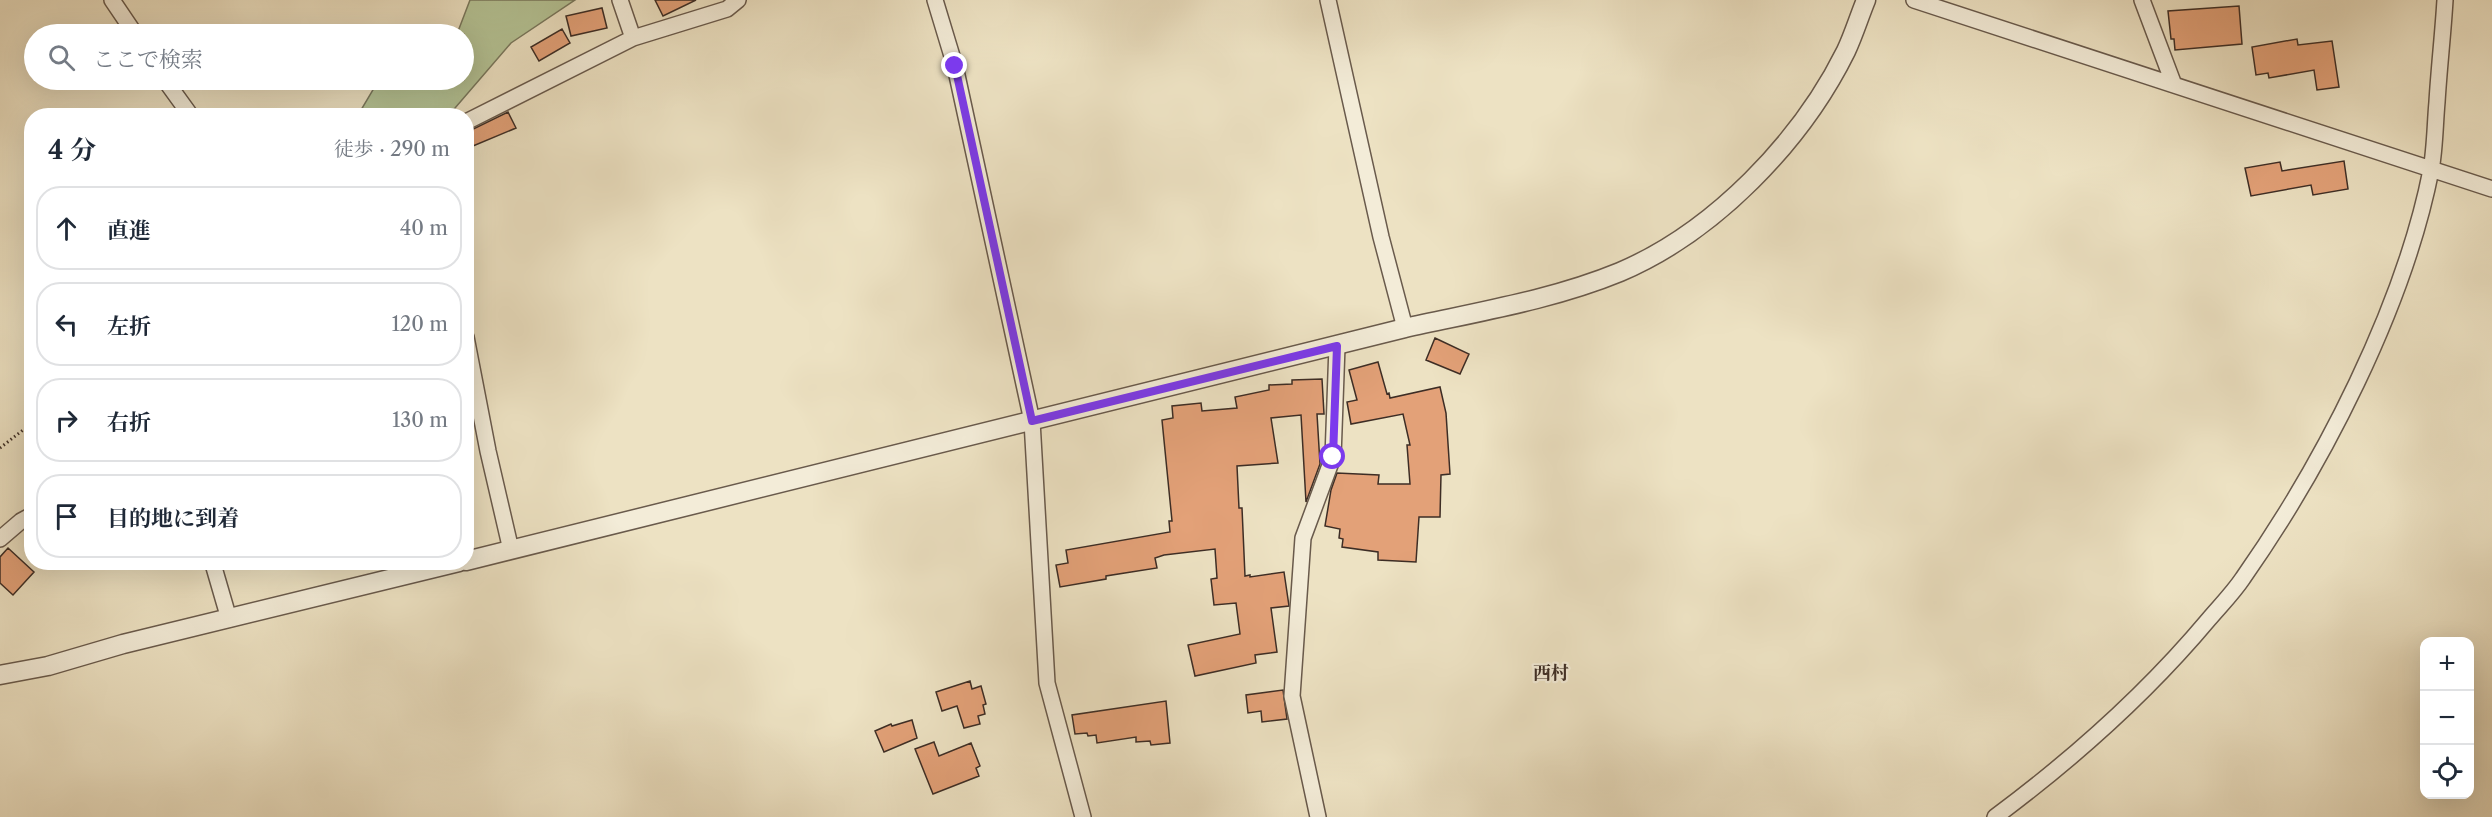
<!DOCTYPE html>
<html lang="ja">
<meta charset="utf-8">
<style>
body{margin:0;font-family:"Libre Caslon Text","Noto Serif JP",serif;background:#f2f2f3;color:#1f2937}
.controls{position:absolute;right:18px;bottom:18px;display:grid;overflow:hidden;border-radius:12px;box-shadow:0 6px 24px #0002}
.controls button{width:54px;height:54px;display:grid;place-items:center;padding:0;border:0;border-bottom:2px solid #e0e1e3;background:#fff;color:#1f2937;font:30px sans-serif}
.stop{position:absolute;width:18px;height:18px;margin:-14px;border:4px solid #7c3aed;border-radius:50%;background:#fff}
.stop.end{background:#7c3aed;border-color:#fff;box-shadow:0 2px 6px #0008}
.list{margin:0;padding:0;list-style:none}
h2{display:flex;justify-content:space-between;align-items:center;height:78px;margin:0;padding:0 24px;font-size:26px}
h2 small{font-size:20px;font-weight:400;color:#747a83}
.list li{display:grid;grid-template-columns:39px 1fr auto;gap:18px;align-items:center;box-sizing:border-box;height:84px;margin:0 12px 12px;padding:0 12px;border:2px solid #e0e1e3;border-radius:24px}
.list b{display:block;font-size:22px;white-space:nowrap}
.list em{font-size:20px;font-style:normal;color:#747a83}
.icon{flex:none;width:33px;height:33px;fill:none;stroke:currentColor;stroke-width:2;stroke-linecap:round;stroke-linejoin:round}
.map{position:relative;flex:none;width:2492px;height:817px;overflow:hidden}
.search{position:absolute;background:#fff;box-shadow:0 6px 24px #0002;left:24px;top:24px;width:450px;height:66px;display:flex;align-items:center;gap:15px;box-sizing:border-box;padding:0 21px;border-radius:33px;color:#747a83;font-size:22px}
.panel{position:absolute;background:#fff;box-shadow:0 6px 24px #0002;left:24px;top:108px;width:450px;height:462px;border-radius:24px}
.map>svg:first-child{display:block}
</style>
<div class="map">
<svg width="2492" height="817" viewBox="0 0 2492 817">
<rect width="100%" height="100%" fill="#ede2c3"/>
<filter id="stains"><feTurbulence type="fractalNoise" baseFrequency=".00333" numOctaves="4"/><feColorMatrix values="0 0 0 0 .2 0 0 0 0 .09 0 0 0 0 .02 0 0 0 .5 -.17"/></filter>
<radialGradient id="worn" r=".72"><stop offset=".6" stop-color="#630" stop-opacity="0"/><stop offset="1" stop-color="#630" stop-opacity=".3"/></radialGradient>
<path fill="#b5c496" stroke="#79785e" stroke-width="1.5" d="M 470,0 L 575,0 L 511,43 L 449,115 L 358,115 L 374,88 L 394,80 L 464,80 L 464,34 L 457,34 Z"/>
<path fill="#e3a178" stroke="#3d2d25" stroke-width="1.5" d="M 655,0 L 696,0 L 663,16 Z
M 2239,6 L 2242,44 L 2175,50 L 2174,39 L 2171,39 L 2168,11 Z
M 602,8 L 607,28 L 571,36 L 566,16 Z
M 562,29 L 570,43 L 539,61 L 531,47 Z
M 2297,39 L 2298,45 L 2332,41 L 2339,87 L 2317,90 L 2314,70 L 2269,78 L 2268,73 L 2256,75 L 2252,47 Z
M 508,112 L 516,128 L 473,146 L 467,132 Z
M 2344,161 L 2348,189 L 2313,195 L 2311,185 L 2251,196 L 2245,168 L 2280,162 L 2282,171 Z
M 1435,338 L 1469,354 L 1460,374 L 1426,360 Z
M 1378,362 L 1387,394 L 1389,393 L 1390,398 L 1440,387 L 1446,413 L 1450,474 L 1441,475 L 1440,517 L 1419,517 L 1416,562 L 1378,560 L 1378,552 L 1342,547 L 1343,539 L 1339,538 L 1340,529 L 1325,526 L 1331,490 L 1337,473 L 1379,475 L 1378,484 L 1410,484 L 1407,445 L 1410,445 L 1403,414 L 1351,424 L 1347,402 L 1357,400 L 1349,370 Z
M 1322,379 L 1324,414 L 1317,414 L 1320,464 L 1306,502 L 1301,415 L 1271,418 L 1278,463 L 1237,466 L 1239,508 L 1242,508 L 1245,576 L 1250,575 L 1250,577 L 1284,572 L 1289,606 L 1271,608 L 1277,652 L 1255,655 L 1256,663 L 1195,676 L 1188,645 L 1240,634 L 1236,603 L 1214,605 L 1211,579 L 1217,578 L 1215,549 L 1164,555 L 1155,558 L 1157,568 L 1106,576 L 1106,579 L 1060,587 L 1056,565 L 1068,563 L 1066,550 L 1170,532 L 1169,521 L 1172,521 L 1162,420 L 1173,418 L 1172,406 L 1201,403 L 1202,411 L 1237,408 L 1235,397 L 1269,390 L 1269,385 L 1292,384 L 1292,380 Z
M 8,548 L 34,572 L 13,595 L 0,583 L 0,557 Z
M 970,681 L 972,689 L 981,686 L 986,704 L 983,705 L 985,714 L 978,716 L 980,724 L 964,728 L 957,706 L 942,711 L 936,692 Z
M 1283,690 L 1287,719 L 1262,722 L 1261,711 L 1248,713 L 1246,695 Z
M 1166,701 L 1170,743 L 1151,745 L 1150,741 L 1136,742 L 1136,737 L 1097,743 L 1096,735 L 1088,736 L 1087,733 L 1075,734 L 1072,715 Z
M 912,720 L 917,738 L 884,752 L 875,731 L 891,724 L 892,726 Z
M 934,742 L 939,756 L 971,743 L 980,766 L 976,768 L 979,776 L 933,794 L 915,749 Z"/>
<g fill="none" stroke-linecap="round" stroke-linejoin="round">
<g stroke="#695a4c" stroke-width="18">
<path id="minor" d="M 112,0 L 135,34
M 620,0 L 633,38
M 935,0 L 955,66 L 1032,421 L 1047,683 L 1083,817
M 1328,0 L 1381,237 L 1405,328
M 1914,0 L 2492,189
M 2142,0 L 2174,85
M 165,80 L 191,116
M 466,122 L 633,38 L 727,9 L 738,0
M 466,337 L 488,451 L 511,550
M 0,539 L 21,521 L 32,515
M 209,562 L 213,564 L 229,619
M 1318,817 L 1292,696 L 1303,538 L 1333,457 L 1337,346
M 1995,817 C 2073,759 2147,693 2209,619 C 2220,606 2233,593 2243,578 C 2323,464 2404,307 2431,170 C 2435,148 2435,124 2437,102 C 2439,68 2443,34 2445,0"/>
</g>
<g stroke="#695a4c" stroke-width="21">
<path id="tertiary" d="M 466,561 L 1405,328 C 1477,312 1552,300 1620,272 C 1714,232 1801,142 1846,51 C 1854,34 1859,17 1866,0
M 0,675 L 48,666 L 123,644 L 459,562"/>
</g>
<path stroke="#3d2d25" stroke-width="3" stroke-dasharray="1.5 3" stroke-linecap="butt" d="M 0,448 L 32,423"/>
<use href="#minor" stroke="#f3ecd8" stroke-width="15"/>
<use href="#tertiary" stroke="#f3ecd8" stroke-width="18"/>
</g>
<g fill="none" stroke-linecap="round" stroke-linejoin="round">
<path stroke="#7c3aed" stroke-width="8" d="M 955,66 L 1032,421 L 1337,346 L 1333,457"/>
</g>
<g text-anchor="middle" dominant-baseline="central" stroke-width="4.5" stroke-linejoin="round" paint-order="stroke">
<g font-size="18" font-weight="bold" fill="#3d2d25" stroke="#f3ecd8">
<text x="1551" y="673">西村</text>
</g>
</g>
<rect width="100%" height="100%" filter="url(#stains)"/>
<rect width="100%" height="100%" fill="url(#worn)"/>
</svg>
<div class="controls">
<button>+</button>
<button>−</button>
<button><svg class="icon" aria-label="locate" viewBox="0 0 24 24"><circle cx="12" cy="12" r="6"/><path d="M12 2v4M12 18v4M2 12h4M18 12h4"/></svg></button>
</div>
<div class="stop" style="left:1333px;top:457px"></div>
<div class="stop end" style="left:955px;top:66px"></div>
<div class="search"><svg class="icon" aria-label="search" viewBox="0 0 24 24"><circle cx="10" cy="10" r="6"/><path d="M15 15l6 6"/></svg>ここで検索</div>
<section class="panel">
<h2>4 分<small>徒歩 · 290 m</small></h2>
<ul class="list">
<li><svg class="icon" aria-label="ahead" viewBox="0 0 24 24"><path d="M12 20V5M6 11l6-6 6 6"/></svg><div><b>直進</b></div><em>40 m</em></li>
<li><svg class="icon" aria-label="left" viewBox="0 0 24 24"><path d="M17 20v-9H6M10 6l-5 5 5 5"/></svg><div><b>左折</b></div><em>120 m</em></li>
<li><svg class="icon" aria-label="right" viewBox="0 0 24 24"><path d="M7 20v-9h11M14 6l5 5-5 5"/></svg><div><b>右折</b></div><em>130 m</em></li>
<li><svg class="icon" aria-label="arrive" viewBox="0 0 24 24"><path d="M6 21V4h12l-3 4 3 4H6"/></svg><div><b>目的地に到着</b></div></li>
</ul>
</section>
</div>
